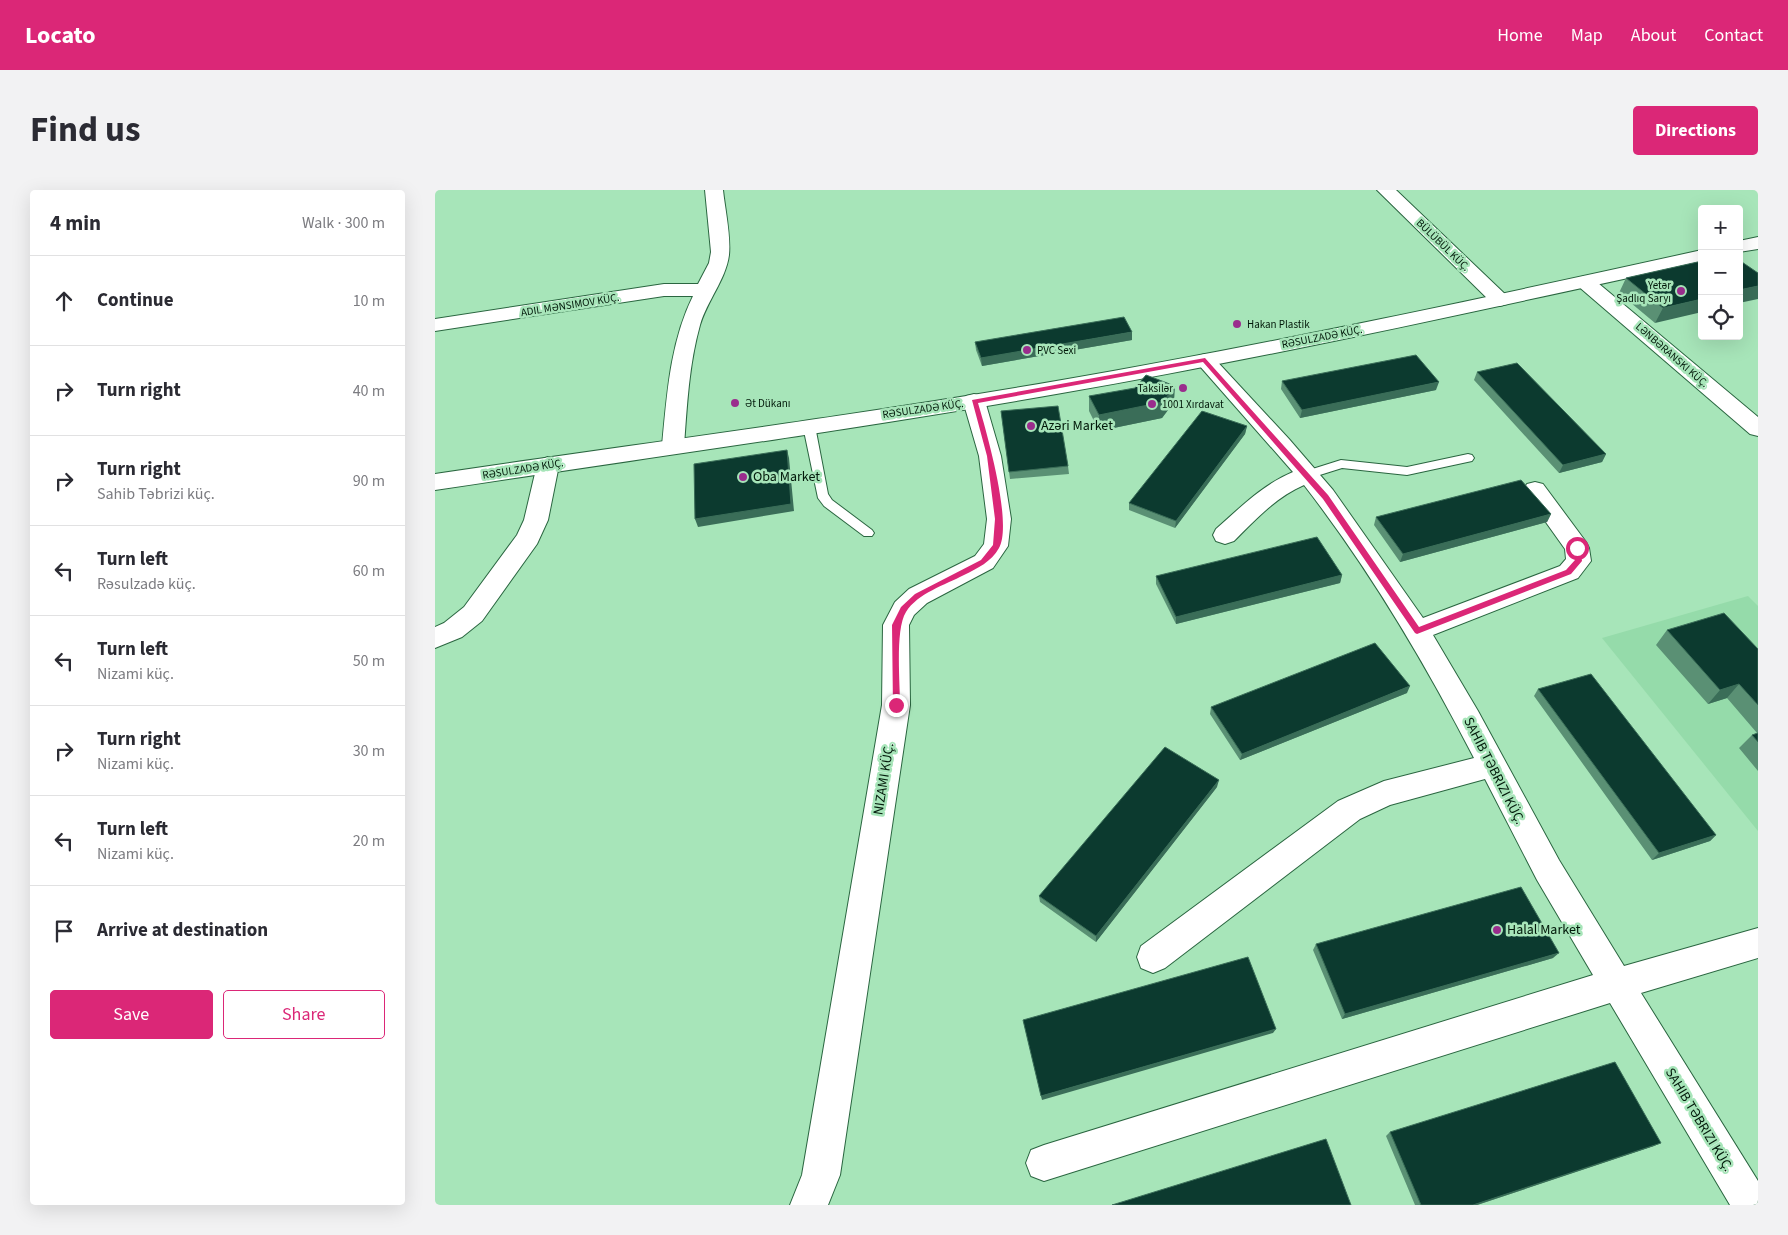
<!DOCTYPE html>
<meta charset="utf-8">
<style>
body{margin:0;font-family:"Source Sans 3",sans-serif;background:#f2f2f3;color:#2b2b33}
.controls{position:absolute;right:15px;top:15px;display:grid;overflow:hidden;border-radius:5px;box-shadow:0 5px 20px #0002}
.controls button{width:45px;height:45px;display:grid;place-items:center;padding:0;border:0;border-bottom:1px solid #e1e1e2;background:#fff;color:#2b2b33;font:25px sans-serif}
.stop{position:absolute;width:15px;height:15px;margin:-11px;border:4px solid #db2777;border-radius:50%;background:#fff}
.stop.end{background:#db2777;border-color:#fff;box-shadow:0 1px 5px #0008}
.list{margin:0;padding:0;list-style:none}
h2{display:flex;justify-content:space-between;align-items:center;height:65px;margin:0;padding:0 20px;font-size:21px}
h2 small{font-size:16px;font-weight:400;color:#7c7c81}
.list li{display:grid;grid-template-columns:32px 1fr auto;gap:15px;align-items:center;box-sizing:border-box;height:90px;padding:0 20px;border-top:1px solid #e1e1e2}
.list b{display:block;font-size:19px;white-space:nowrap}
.list p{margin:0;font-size:16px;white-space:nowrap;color:#7c7c81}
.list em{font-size:16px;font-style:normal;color:#7c7c81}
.actions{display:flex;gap:10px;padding:15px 20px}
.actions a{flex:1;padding:11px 0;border:1px solid #db2777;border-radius:5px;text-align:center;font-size:18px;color:#db2777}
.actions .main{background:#db2777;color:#fff}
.icon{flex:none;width:28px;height:28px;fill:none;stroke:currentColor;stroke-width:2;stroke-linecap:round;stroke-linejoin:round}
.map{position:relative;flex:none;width:1323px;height:1015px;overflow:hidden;border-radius:5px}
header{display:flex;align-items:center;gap:30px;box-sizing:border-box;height:70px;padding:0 25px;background:#db2777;color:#fff}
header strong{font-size:24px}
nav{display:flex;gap:28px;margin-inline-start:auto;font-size:18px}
.intro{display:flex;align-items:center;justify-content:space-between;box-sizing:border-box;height:120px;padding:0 30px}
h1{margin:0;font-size:35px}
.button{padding:12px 22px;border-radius:5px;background:#db2777;color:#fff;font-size:18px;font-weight:700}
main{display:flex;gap:30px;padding:0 30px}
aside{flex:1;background:#fff;border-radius:5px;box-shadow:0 5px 20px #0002}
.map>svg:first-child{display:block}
</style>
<header>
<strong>Locato</strong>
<nav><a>Home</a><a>Map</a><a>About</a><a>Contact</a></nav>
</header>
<div class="intro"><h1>Find us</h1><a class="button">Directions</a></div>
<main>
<aside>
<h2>4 min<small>Walk · 300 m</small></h2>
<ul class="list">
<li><svg class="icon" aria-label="ahead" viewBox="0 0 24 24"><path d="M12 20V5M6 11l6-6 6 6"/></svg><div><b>Continue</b></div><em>10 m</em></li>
<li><svg class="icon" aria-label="right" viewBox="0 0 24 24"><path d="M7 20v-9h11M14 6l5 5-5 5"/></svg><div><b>Turn right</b></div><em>40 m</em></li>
<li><svg class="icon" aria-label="right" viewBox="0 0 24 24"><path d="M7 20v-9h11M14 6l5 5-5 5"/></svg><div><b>Turn right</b><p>Sahib Təbrizi küç.</p></div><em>90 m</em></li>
<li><svg class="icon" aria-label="left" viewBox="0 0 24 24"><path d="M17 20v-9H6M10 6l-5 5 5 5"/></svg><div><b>Turn left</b><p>Rəsulzadə küç.</p></div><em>60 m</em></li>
<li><svg class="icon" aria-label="left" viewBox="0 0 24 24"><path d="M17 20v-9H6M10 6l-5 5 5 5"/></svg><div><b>Turn left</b><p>Nizami küç.</p></div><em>50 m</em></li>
<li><svg class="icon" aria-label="right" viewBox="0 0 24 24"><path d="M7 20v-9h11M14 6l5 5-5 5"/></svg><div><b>Turn right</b><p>Nizami küç.</p></div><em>30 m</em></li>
<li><svg class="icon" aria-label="left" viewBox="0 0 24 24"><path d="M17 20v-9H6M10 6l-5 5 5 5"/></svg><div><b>Turn left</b><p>Nizami küç.</p></div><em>20 m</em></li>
<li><svg class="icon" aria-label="arrive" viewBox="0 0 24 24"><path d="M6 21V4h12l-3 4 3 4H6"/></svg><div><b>Arrive at destination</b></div></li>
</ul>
<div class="actions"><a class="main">Save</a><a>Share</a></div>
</aside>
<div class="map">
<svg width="1323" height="1015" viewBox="0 0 1323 1015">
<rect width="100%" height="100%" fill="#a7e5b9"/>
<path fill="#95dbaa" d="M 1313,406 L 1323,416 L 1323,641 L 1167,448 Z"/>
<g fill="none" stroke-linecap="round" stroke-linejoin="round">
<g stroke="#2a6640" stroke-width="2">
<path id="lane" d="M 374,232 L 380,236 L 393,304 L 397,310 L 437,340 L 439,343 L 437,346 L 429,346 L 389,316 L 383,308 L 368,236 Z
M 1033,264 L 1037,265 L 1039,268 L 1037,271 L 972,285 L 907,278 L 872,289 L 866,285 L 868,282 L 906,270 L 972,277 Z"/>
</g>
<g stroke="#2a6640" stroke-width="2">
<path id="street" d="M 270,0 L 288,0 C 290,19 296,46 294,65 C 291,89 272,111 265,135 C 254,174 252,215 249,256 L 246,261 L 238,263 L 230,261 L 227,256 C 232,204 235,153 258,106 L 229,106 L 0,141 L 0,129 L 229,94 L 263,94 L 274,73 L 276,62 Z
M 942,0 L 961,0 L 1072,106 L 1075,110 L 1072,114 L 1065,116 L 1058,114 Z
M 1150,86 L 1157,88 L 1323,227 L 1323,246 L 1315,244 L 1143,96 L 1140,92 L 1143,88 Z
M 770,164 L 777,166 L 854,249 L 898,300 L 988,428 L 1125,376 L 1131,369 L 1130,359 L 1088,300 L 1092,294 L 1100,292 L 1108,294 L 1151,352 L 1154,358 L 1156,371 L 1143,388 L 998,445 L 1043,521 L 1124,670 L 1189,776 L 1323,738 L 1323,768 L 1206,803 L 1323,991 L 1323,1015 L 1295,1015 L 1175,813 L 609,991 L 596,986 L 591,973 L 596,960 L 609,955 L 1158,785 L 1102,690 L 1050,589 L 955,615 L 925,629 L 730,778 L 718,783 L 706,778 L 702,767 L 706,756 L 903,611 L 949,591 L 1039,568 C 990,473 935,380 869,295 C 841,307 820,330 799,351 L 790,354 L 781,351 L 778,345 L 781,339 C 806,317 827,295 858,282 L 763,174 L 760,170 L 763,166 Z
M 539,204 L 547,206 L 550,211 L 566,266 L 576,329 L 573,356 L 558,378 L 492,413 L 479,425 L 474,435 L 475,515 L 405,985 L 393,1015 L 355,1015 L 367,985 L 447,515 L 448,435 L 460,412 L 474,399 L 540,366 L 549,354 L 552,329 L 544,266 L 528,211 L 531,206 Z
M 113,267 L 121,270 L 124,275 L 113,330 L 102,354 L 47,431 L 27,447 L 0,458 L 0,437 L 9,433 L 29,417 L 82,345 L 89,330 L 102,275 L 105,270 Z"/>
</g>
<g stroke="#2a6640" stroke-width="2">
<path id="secondary" d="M 1323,47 L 1323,59 L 1304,62 L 1304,51 Z
M 1267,60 L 1267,72 C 1054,118 841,166 627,203 C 419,240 209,268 0,300 L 0,284 C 209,253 419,226 627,190 C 841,153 1054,107 1267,60 Z"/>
</g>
<use href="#lane" fill="#fff" fill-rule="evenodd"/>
<use href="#street" fill="#fff" fill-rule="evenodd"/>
<use href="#secondary" fill="#fff" fill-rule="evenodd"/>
</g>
<path fill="#5a9074" d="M 1267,71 L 1220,133 L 1184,103 L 1191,88 Z
M 697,150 L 547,176 L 541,160 L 540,152 Z
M 1042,182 L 1171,264 L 1167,272 L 1124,283 L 1039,190 Z
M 847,191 L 1001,200 L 865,228 L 846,199 Z
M 654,206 L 739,212 L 727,228 L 664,241 L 654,221 Z
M 566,221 L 633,276 L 634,284 L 575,289 Z
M 812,236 L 810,244 L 740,338 L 694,320 L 694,313 Z
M 1116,324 L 1112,332 L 965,372 L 939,335 L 941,327 Z
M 907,385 L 905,393 L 741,434 L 721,394 L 721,386 Z
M 1232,440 L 1323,459 L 1323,581 L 1304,558 L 1317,545 L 1322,543 L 1292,508 L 1273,514 L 1221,455 Z
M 1103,499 L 1281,645 L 1275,651 L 1217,670 L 1099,506 Z
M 972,503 L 805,570 L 775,524 L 776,517 Z
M 782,597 L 661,752 L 605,712 L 604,706 Z
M 881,754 L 1118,768 L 907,829 L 878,760 Z
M 955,942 L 1219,956 L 1042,1015 L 980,1015 L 951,946 Z"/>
<path fill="#3a6d58" d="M 1323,96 L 1323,109 L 1304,113 L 1304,100 Z
M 1267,109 L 1267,122 L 1220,133 L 1228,118 Z
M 697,142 L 697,150 L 547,176 L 546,168 Z
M 1004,192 L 1001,200 L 865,228 L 867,220 Z
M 740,196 L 739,212 L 727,228 L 664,241 L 664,225 Z
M 812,236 L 810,244 L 740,338 L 741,331 Z
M 352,260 L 354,268 L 359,321 L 263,337 L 260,329 Z
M 1171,264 L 1167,272 L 1124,283 L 1128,275 Z
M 1116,324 L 1112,332 L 965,372 L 968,364 Z
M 907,385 L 905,393 L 741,434 L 741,427 Z
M 1304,494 L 1292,508 L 1273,514 L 1285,500 Z
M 975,496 L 972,503 L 805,570 L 807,564 Z
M 784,590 L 782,597 L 661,752 L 661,746 Z
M 1281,645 L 1275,651 L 1217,670 L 1224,663 Z
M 1124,763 L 1118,768 L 907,829 L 910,824 Z
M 841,839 L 838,843 L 607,910 L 606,906 Z
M 1226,953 L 1219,956 L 1042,1015 L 1038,1015 Z"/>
<path fill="#0c3a2f" stroke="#3a6d58" d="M 1304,70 L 1323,83 L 1323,96 L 1304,100 Z
M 1267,71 L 1267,109 L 1228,118 L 1191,88 Z
M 689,127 L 697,142 L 546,168 L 540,152 Z
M 981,165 L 1004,192 L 867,220 L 847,191 Z
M 1082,173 L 1171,264 L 1128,275 L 1042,182 Z
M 711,185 L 740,196 L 728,212 L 664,225 L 654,206 L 700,198 Z
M 623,216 L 633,276 L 574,282 L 566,221 Z
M 767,221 L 812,236 L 741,331 L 694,313 Z
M 352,260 L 356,314 L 260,329 L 259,274 Z
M 1086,290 L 1116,324 L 968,364 L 941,327 Z
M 882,347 L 907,385 L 741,427 L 721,386 Z
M 1289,423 L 1323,459 L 1323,515 L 1304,494 L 1285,500 L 1232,440 Z
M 940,453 L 975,496 L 807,564 L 776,517 Z
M 1156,484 L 1281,645 L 1224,663 L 1103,499 Z
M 1323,543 L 1323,552 L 1317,545 Z
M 730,557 L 784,590 L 661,746 L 604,706 Z
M 1086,697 L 1124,763 L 910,824 L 881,754 Z
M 813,767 L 841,839 L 606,906 L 588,830 Z
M 1180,872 L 1226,953 L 1038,1015 L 986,1015 L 955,942 Z
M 891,949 L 916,1015 L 677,1015 Z"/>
<path fill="#db2777" d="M 770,168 L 893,305 L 984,437 L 1131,380 L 1140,370 L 1139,356 L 1145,358 L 1147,371 L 1136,384 L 982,444 L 980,443 L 888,309 L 768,172 L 543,213 C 551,240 578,333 564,358 C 556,372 543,378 529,385 C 510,395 483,403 471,422 C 460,439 465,493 465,515 L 464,518 L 458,518 L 457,435 L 466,417 L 480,404 L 546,370 L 558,355 L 560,329 L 552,266 L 537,210 Z"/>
<g fill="#9a2d8d" stroke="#a7e5b9" stroke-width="2">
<circle cx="1246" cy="101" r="5"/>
<circle cx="802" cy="134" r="5"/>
<circle cx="592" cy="160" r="5"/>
<circle cx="748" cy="198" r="5"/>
<circle cx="300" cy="213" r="5"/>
<circle cx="717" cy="214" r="5"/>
<circle cx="596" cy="236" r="5"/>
<circle cx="308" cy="287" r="5"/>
<circle cx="1062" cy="740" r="5"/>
</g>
<g text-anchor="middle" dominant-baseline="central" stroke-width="5" stroke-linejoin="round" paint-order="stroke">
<g font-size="11" fill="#02190a" stroke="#a7e5b9">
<text transform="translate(1008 55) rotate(44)">BÜLÜBÜL KÜÇ.</text>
<text transform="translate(135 115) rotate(-9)">ADIL MƏNSIMOV KÜÇ.</text>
<text transform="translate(887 147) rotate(-11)">RƏSULZADƏ KÜÇ.</text>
<text transform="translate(1237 165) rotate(41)">LƏNBƏRANSKI KÜÇ.</text>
<text transform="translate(488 219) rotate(-8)">RƏSULZADƏ KÜÇ.</text>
<text transform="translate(88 279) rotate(-9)">RƏSULZADƏ KÜÇ.</text>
</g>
<g font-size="11" fill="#02190a" stroke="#a7e5b9" text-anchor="start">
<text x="1236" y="95" text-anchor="end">Yetər<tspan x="1236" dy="13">Şadlıq Saryı</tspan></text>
<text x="812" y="134">Hakan Plastik</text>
<text x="602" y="160">PVC Sexi</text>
<text x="738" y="198" text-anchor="end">Taksilər</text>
<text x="310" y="213">Ət Dükanı</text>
<text x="727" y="214">1001 Xırdavat</text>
</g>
<g font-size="14" fill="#02190a" stroke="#a7e5b9" text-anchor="start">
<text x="606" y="236">Azəri Market</text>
<text x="318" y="287">Oba Market</text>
<text x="1072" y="740">Halal Market</text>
</g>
<g font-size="14" fill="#02190a" stroke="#a7e5b9">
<text transform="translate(1059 581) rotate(63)">SAHIB TƏBRIZI KÜÇ.</text>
<text transform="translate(449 589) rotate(-81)">NIZAMI KÜÇ.</text>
<text transform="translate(1264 930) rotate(59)">SAHIB TƏBRIZI KÜÇ.</text>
</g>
</g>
</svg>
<div class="controls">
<button>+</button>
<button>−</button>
<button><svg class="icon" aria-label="locate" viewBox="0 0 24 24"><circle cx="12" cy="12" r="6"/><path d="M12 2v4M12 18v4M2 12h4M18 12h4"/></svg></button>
</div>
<div class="stop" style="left:1142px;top:358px"></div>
<div class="stop end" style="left:461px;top:515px"></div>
</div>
</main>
